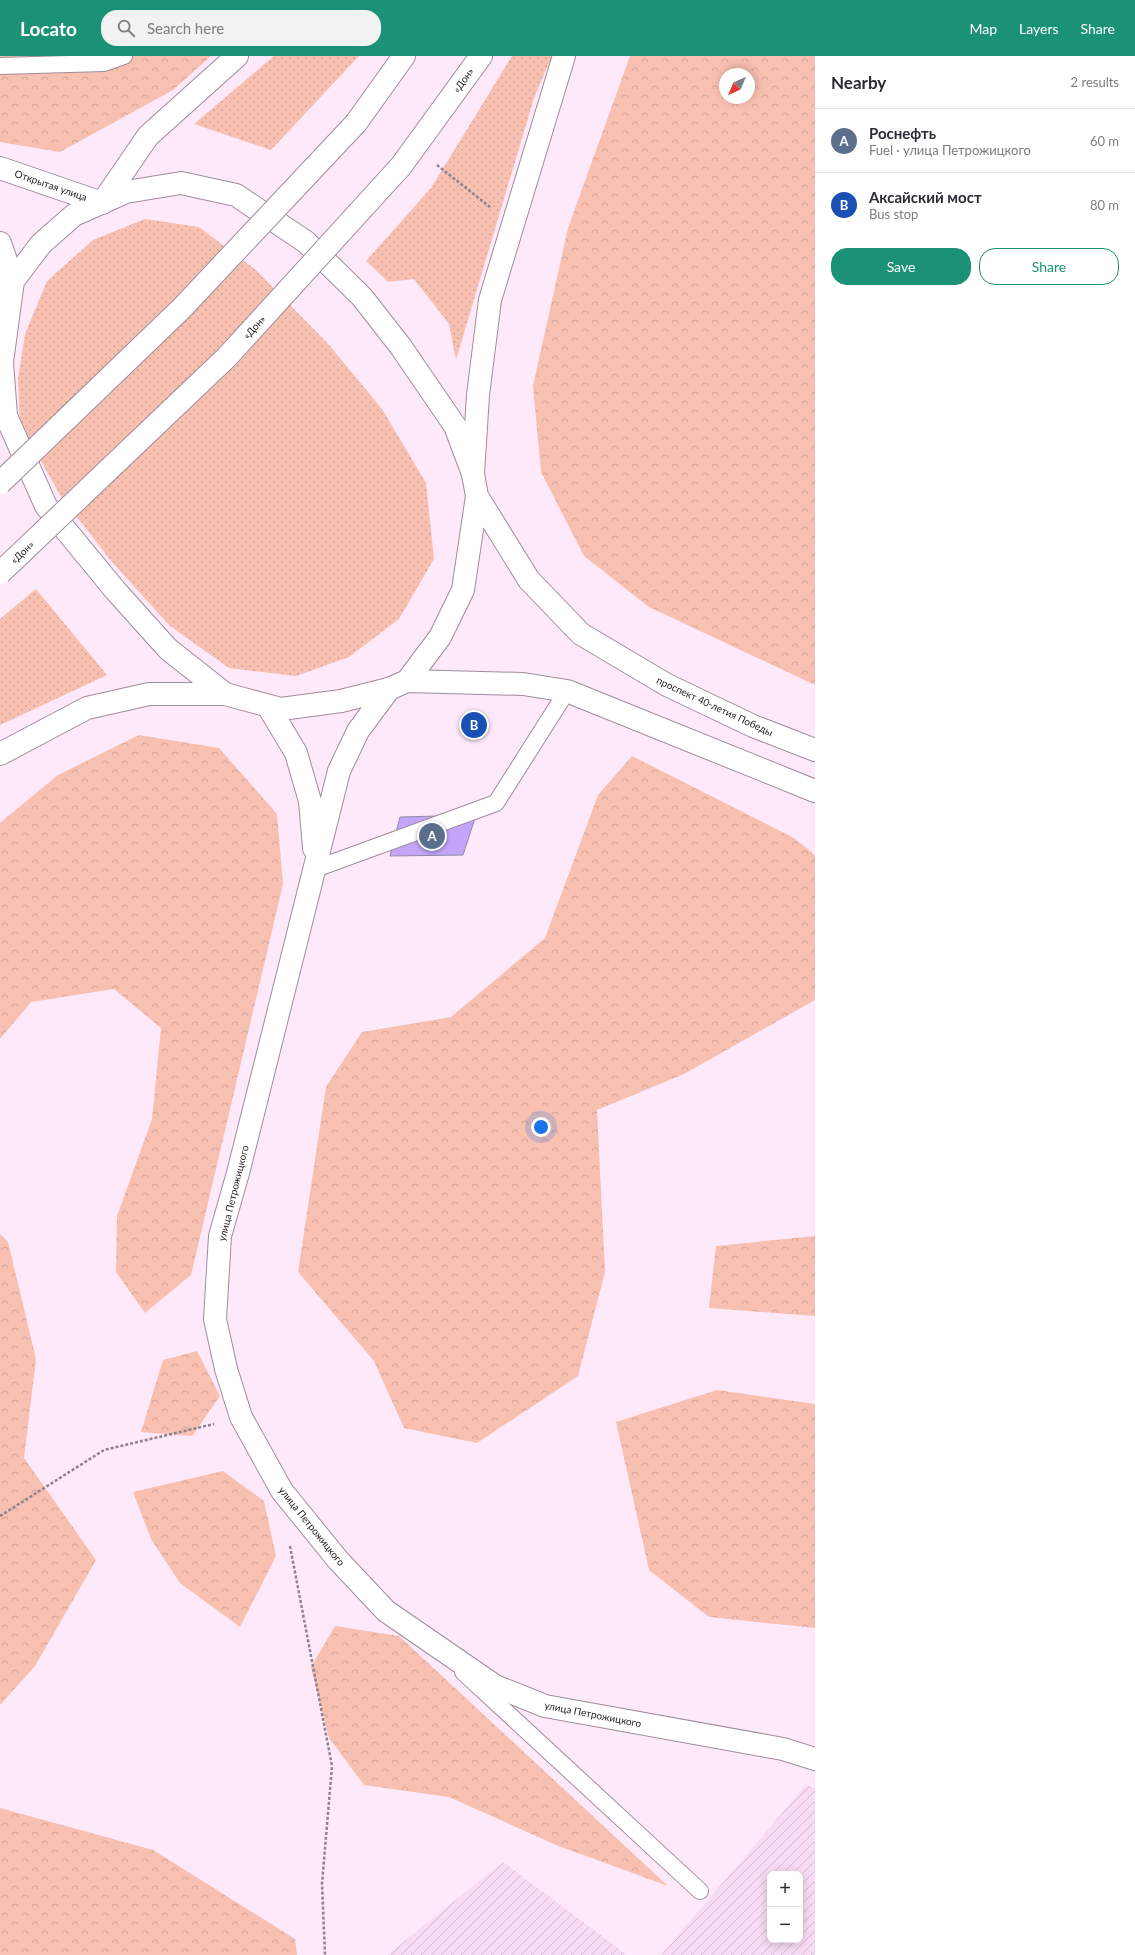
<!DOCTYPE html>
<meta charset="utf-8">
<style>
body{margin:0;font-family:Lato,sans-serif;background:#f2f2f3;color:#2b2b33}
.controls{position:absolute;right:12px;bottom:12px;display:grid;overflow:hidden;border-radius:8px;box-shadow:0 2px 10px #0003}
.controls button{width:36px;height:36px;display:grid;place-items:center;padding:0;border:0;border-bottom:1px solid #e1e1e2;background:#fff;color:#2b2b33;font:20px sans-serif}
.compass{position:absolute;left:719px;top:12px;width:36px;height:36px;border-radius:50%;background:#fff;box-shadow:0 2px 10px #0003;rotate:224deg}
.you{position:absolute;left:541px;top:1071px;width:14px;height:14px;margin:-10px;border:3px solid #fff;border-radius:50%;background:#1a73e8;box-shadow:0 0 0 6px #1a73e833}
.badge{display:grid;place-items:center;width:26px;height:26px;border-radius:50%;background:#1b9276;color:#fff;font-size:13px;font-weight:700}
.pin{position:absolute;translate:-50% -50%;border:2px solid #fff;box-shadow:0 1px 4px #0006}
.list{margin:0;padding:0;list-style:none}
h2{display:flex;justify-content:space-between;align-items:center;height:52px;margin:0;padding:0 16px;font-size:17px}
h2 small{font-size:13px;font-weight:400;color:#7c7c81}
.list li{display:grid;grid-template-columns:26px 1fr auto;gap:12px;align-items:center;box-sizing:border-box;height:64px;padding:0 16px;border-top:1px solid #e1e1e2}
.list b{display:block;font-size:15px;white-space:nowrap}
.list p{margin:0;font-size:13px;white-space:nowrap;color:#7c7c81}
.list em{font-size:13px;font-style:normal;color:#7c7c81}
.actions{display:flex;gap:8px;padding:12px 16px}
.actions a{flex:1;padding:9px 0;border:1px solid #1b9276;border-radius:16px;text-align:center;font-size:14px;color:#1b9276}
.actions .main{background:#1b9276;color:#fff}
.icon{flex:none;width:22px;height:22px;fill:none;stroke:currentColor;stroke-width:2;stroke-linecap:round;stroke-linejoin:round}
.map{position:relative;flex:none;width:815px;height:1899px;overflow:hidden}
header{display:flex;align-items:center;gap:24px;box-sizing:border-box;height:56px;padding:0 20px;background:#1b9276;color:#fff}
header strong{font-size:19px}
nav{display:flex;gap:22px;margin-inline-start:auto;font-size:14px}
.search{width:280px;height:36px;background:#f2f2f3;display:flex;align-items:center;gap:10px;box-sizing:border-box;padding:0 14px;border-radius:16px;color:#7c7c81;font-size:15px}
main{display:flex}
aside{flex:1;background:#fff}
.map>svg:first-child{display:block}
</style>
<header>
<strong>Locato</strong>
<div class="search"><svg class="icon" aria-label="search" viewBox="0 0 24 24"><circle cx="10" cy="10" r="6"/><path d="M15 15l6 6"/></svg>Search here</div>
<nav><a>Map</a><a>Layers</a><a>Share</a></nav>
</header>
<main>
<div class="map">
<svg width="815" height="1899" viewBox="0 0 815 1899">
<defs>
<pattern id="industrial-furrows" width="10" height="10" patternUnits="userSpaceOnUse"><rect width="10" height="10" fill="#f7dbf2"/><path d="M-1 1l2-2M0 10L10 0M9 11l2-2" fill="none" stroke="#d3bbcf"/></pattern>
<pattern id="grass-dots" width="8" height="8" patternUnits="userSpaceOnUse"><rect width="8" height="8" fill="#f8c0b1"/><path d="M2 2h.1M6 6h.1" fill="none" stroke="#d4a498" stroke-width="1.8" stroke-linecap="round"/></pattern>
<pattern id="forest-crowns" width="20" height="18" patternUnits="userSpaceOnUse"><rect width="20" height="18" fill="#f8c0b1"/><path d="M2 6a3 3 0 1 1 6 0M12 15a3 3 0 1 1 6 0" fill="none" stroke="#d4a498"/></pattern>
</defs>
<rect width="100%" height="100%" fill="#fee9fb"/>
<path fill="url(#industrial-furrows)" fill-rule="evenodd" d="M 806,1729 L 815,1732 L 815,1899 L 661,1899 ZM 770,1818 L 800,1818 L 800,1884 L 770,1884 Z
M 503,1806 L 627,1899 L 387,1899 Z"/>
<path fill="url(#grass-dots)" d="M 274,0 L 359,0 L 271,94 L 194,68 Z
M 512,0 L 552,0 L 534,42 L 456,304 L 449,268 L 414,223 L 388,226 L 366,205 L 431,132 Z
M 145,163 L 199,171 L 256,214 L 330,290 L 382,353 L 426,427 L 434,503 L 399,563 L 349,601 L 296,620 L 229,612 L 170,570 L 112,506 L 60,439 L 20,368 L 18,323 L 25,278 L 47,225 L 93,184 Z
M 36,533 L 107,619 L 0,669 L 0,563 Z"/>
<path fill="url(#forest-crowns)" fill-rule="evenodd" d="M 0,0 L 211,0 L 173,34 L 60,96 L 0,86 Z
M 630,0 L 815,0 L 815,629 L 649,551 L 584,500 L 541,416 L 533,330 L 568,172 ZM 725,18 L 749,18 L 749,42 L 725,42 Z
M 139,679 L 219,692 L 277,758 L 283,828 L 191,1219 L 145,1257 L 116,1216 L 117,1160 L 152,1063 L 161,972 L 114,933 L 31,946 L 0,983 L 0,767 L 58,719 Z
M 632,700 L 794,782 L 815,799 L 815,944 L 684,1018 L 597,1054 L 605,1216 L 578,1320 L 477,1387 L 404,1372 L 374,1305 L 298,1216 L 326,1031 L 362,976 L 451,961 L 545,882 L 598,739 Z
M 0,1178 L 8,1186 L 36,1303 L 24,1402 L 96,1504 L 35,1610 L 0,1649 Z
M 815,1180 L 815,1260 L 709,1252 L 716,1190 Z
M 197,1295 L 220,1340 L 192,1380 L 141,1376 L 163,1304 Z
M 717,1334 L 815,1348 L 815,1572 L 709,1561 L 649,1514 L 616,1366 Z
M 223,1415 L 264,1445 L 276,1500 L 240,1571 L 180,1527 L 151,1483 L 133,1436 Z
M 335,1570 L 399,1580 L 668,1830 L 556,1789 L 449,1741 L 364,1729 L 329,1682 L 311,1611 Z
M 0,1752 L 153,1794 L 295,1883 L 297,1899 L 0,1899 Z"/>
<path fill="#c3a6fc" stroke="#918aa0" d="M 476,759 L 463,799 L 390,800 L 400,761 Z"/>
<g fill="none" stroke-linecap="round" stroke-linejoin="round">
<g stroke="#9f8c9c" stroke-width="18">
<path id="service" d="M 0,10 L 104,7 L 124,0
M 315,813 L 496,747 L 567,635
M 463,1616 L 700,1835"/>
</g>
<g stroke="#9f8c9c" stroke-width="24">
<path id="tertiary" d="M 389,633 L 358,675 L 339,715 L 238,1117 L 220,1180 L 215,1263 L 226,1313 L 241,1361 L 282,1435 L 338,1504 L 386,1555 L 495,1630 L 545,1650 L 783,1693 L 815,1703
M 268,650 L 296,697 L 310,745 L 314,792"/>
</g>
<g stroke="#9f8c9c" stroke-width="24">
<path id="secondary" d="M 0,112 L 102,147
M 0,187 L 13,225
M 477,440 L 463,534 L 440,581 L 407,625 L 389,633 L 341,645 L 281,653 L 225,638 L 168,593 L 115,534 L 46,450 L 6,360 L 2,306 L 13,225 L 41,188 L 74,159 L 126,136 L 181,127 L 236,139 L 306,186 L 362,241 L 401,291 L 455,370 L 473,418 L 477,440 L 529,524 L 581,578 L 667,629 L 753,670 L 815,694
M 407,625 L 523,628 L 567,635 L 815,735"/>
</g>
<g stroke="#9f8c9c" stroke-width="24">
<path id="primary" d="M 356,67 L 404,0
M 401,110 L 481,0
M 102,147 L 148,80 L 237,0
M 0,235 L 13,225
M 473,418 L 478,339 L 490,244 L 564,0
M 0,698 L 87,652 L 149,638 L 225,638"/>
</g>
<path stroke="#8f818d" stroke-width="2.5" stroke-dasharray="3 2" stroke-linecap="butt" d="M 437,109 L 490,151
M 0,1460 L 104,1394 L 214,1368
M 290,1490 L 332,1710 L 322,1828 L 325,1899"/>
<use href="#service" stroke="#fff" stroke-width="16"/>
<use href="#tertiary" stroke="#fff" stroke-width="22"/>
<use href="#secondary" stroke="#fff" stroke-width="22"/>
<use href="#primary" stroke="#fff" stroke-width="22"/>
<g stroke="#9f8c9c" stroke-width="24" stroke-linecap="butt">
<path id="primary-bridge" d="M 0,427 L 182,252 L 356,67
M 0,517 L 227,301 L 401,110"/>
</g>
<use href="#primary-bridge" stroke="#fff" stroke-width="22"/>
</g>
<g text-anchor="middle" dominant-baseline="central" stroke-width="3.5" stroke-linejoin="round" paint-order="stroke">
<g font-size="10" fill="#221b21" stroke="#fff">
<text transform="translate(463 24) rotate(-54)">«Дон»</text>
<text transform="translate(51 129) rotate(19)">Открытая улица</text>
<text transform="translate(254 271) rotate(-48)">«Дон»</text>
<text transform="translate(22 496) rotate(-44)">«Дон»</text>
<text transform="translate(715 650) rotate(25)">проспект 40-летия Победы</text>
<text transform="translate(233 1137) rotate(-76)">улица Петрожицкого</text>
<text transform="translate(312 1470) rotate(51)">улица Петрожицкого</text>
<text transform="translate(593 1658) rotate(11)">улица Петрожицкого</text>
</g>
</g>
</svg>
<div class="controls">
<button>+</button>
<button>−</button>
</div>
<svg class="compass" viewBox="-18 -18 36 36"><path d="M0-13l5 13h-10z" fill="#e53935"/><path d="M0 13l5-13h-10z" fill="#7c7c81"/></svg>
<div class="you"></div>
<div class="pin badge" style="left:432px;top:780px;background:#5c6f8a">A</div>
<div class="pin badge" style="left:474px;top:669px;background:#1a4fb4">B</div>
</div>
<aside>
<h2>Nearby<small>2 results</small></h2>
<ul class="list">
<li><span class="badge" style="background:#5c6f8a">A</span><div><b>Роснефть</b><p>Fuel · улица Петрожицкого</p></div><em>60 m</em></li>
<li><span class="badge" style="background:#1a4fb4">B</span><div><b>Аксайский мост</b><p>Bus stop</p></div><em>80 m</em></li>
</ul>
<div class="actions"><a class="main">Save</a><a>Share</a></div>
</aside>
</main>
